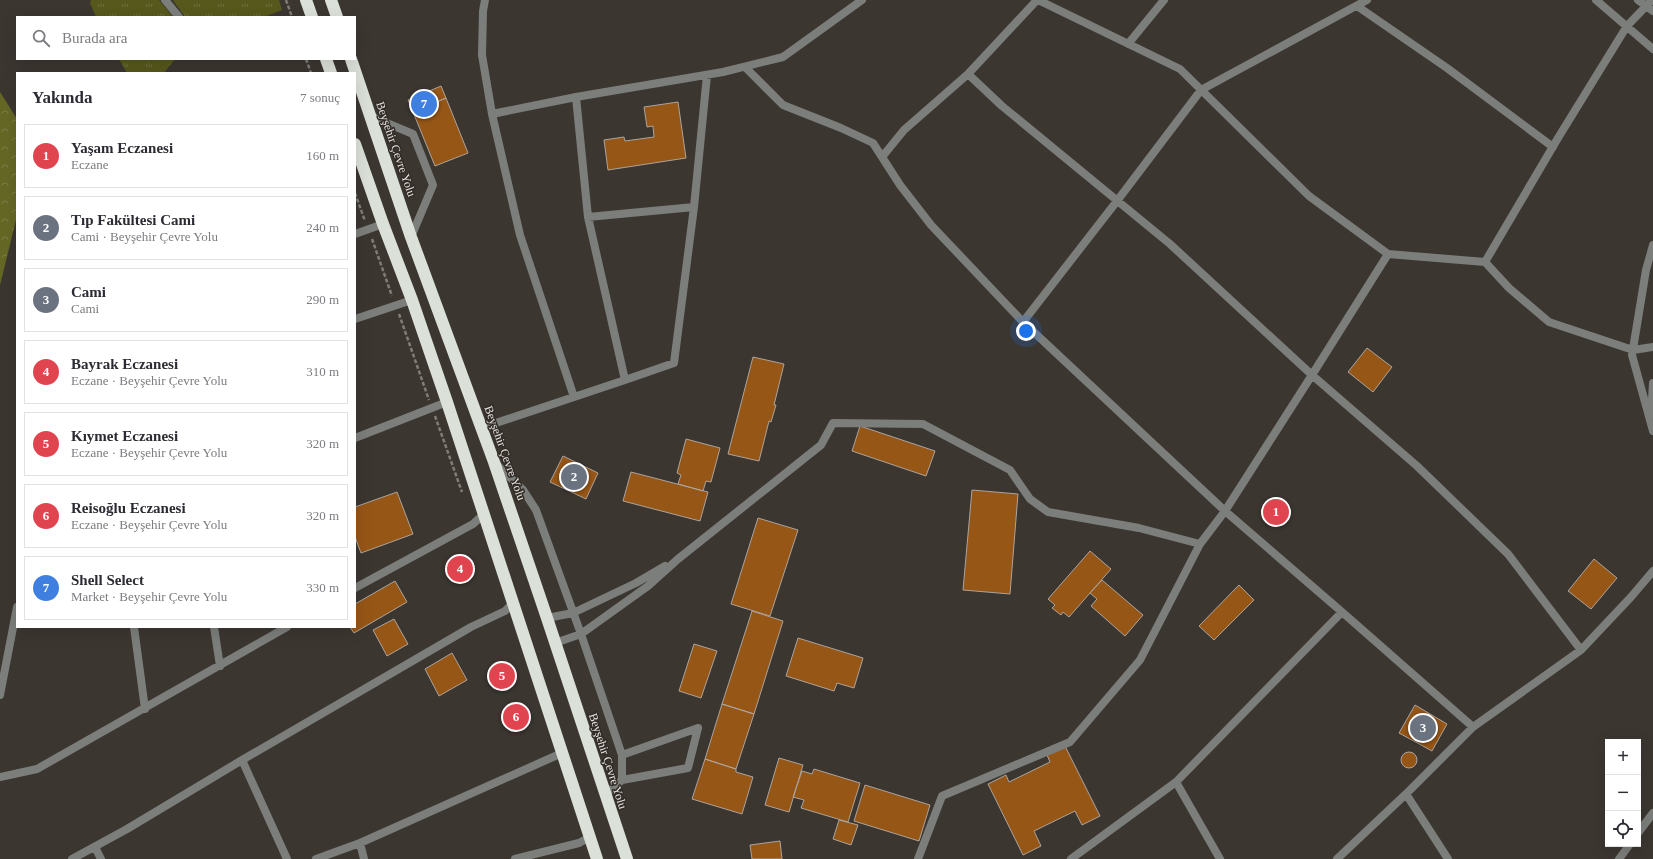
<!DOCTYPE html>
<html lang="tr">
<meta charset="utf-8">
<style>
body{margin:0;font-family:"Times New Roman",serif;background:#f2f2f3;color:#2b2b33}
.controls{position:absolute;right:12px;bottom:12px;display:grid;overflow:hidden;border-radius:0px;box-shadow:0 4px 16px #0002}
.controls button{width:36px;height:36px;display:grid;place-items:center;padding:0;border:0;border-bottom:1px solid #e1e1e2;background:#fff;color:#2b2b33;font:20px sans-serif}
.you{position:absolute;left:1026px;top:331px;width:14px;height:14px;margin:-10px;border:3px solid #fff;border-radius:50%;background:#1a73e8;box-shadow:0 0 0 6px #1a73e833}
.badge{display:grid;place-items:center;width:26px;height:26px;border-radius:50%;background:#1a73e8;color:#fff;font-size:13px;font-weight:700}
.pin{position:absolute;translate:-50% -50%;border:2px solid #fff;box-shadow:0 1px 4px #0006}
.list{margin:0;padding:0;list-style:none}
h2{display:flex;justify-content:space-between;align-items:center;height:52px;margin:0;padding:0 16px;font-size:17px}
h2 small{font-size:13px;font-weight:400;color:#7c7c81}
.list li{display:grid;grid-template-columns:26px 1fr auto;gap:12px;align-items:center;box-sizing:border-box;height:64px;margin:0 8px 8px;padding:0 8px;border:1px solid #e1e1e2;border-radius:0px}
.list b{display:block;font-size:15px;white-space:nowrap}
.list p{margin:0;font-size:13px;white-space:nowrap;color:#7c7c81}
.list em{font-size:13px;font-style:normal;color:#7c7c81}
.icon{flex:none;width:22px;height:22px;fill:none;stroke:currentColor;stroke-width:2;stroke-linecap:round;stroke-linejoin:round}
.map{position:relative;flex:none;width:1653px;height:859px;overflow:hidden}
.search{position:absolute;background:#fff;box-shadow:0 4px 16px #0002;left:16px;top:16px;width:340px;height:44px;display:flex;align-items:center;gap:10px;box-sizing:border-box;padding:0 14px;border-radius:0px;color:#7c7c81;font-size:15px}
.panel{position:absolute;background:#fff;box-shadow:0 4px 16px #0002;left:16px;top:72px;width:340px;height:556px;border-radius:0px}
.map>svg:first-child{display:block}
</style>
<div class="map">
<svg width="1653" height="859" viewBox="0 0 1653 859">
<defs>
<pattern id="grass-tufts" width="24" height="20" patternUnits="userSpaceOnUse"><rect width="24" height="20" fill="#56581c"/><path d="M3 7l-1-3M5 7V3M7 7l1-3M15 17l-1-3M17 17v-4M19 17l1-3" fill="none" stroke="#6e703d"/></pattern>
<pattern id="forest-crowns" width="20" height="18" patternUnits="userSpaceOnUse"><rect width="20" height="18" fill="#656825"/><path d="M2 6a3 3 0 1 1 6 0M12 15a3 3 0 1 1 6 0" fill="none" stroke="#7b7d44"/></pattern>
</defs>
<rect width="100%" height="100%" fill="#3c3631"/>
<path fill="url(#grass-tufts)" d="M 91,0 L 159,0 L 173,17 L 96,17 L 90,3 Z
M 173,0 L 279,0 L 282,10 L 264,17 L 185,17 Z
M 119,59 L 175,59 L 164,73 L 127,73 Z"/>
<path fill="url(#forest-crowns)" d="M 0,92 L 17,119 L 17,216 L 0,285 Z"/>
<path fill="#965616" stroke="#aca49e" d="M 441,86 L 446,98 L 413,112 L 408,100 Z
M 446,98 L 468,153 L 435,166 L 413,112 Z
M 678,102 L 686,158 L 608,170 L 604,140 L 624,137 L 625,141 L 654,137 L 653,126 L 647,127 L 644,107 Z
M 1367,348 L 1392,367 L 1373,392 L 1348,372 Z
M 753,357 L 784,364 L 774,405 L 776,405 L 771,422 L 769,421 L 759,461 L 728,454 Z
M 860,426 L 935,451 L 926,476 L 852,451 Z
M 686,439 L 720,448 L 711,482 L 706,481 L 703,491 L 678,484 L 681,475 L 677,473 Z
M 563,456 L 598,473 L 586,499 L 550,482 Z
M 631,472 L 708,492 L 700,521 L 623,501 Z
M 972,490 L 1018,494 L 1010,594 L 963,590 Z
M 397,492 L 413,534 L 361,553 L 355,537 L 355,507 Z
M 758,518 L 798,530 L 770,616 L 731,604 Z
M 1090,551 L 1111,569 L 1069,617 L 1063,612 L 1061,615 L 1052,608 L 1055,605 L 1048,599 Z
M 1594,559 L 1617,578 L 1591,609 L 1568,591 Z
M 1102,580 L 1143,615 L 1125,636 L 1091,606 L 1097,599 L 1090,593 Z
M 395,581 L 407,602 L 354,633 L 350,627 L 355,627 L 355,604 Z
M 1239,585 L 1254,600 L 1214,640 L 1199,626 Z
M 752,611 L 783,621 L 754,714 L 722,704 Z
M 394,619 L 408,644 L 387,656 L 373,630 Z
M 798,638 L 863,658 L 854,688 L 837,683 L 834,691 L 786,676 Z
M 694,644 L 717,651 L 701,698 L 679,691 Z
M 452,653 L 467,680 L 439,696 L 425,669 Z
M 722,704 L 754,714 L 736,769 L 705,759 Z
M 1415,705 L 1447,724 L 1432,751 L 1399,733 Z
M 1065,746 L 1100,816 L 1082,825 L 1075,811 L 1034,831 L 1041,846 L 1023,855 L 988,784 L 1006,775 L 1009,782 L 1050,762 L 1047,755 Z
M1401 760a8 8 0 1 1 16 0a8 8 0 1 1-16 0Z
M 779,758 L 803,765 L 789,812 L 765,805 Z
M 705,759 L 736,769 L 736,772 L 753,777 L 742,814 L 692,799 Z
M 814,769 L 860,783 L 848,822 L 801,808 L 804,800 L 793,797 L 802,771 L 812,774 Z
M 865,785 L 930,805 L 919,841 L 854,821 Z
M 839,820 L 858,825 L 851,845 L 833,839 Z
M 780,841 L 782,859 L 752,859 L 750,845 Z"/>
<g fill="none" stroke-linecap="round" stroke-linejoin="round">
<path stroke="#817c77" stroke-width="2.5" stroke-dasharray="4 2" stroke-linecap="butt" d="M 286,0 L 292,17
M 306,59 L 311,73
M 355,193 L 365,221
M 372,239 L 392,296
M 399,314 L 429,400
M 435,416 L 462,492"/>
<path stroke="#7c7e7b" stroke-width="8" d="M 165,0 L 179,17
M 485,0 L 483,11 L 482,55 L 492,114 L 576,97
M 1037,0 L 968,74 L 1002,106 L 1170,244 L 1312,375 L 1388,254 L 1309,196 L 1180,69 L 1038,0
M 1596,0 L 1653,49
M 1638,0 L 1653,11
M 1357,6 L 1447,68 L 1553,147
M 1128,44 L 1164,0
M 745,67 L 783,105 L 841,128 L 873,143 L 900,185 L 931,225 L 1023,322 L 1225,511 L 1342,612
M 492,114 L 520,235 L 574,397
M 370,116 L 413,134 L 433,185 L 411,237
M 882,157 L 904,130 L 968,74
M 588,217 L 694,207
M 355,234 L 383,224
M 1653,245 L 1646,270 L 1632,355 L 1653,431
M 1388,254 L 1485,262 L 1509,288 L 1549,322 L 1633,350 L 1653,347
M 1485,262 L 1558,138 L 1627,26 L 1652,0
M 355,319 L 412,300
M 1023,322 L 1117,201 L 1201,90 L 1367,0
M 625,380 L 674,363 L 694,207 L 707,75
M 1651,416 L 1653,383
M 481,428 L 625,380 L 588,217 L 576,97 L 723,72 L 783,57 L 862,0
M 355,438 L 447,402
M 496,464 L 523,490 L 536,510 L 581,634 L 622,755 L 622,780 L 605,795
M 355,588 L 473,524 L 484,514
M 547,618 L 573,613 L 636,583 L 665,566
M 134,627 L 145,709
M 214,627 L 220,666
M 555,643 L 581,634 L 648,586 L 678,559 L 821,445 L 833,423 L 923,424 L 1010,470 L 1030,499 L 1048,512 L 1139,528 L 1200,544 L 1225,511 L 1312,375 L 1417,466 L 1508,554 L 1581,650
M 0,695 L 17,607
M 622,755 L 698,728
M 242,760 L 471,627 L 505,611 L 513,603
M 0,777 L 37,769 L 287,627
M 622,780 L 688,768 L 698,728
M 1176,782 L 1342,612 L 1473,727
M 1406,794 L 1448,859
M 1638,833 L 1653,813
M 360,843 L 364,859
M 95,847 L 101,859
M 72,859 L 127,829 L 242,760 L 287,859
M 316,859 L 360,843 L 562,753
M 515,859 L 579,843 L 590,837
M 918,859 L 942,796 L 1070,742 L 1140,660 L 1200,544
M 1071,859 L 1176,782 L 1220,859
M 1337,859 L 1406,794 L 1473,727 L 1581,650 L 1631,597 L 1653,571
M 1619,859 L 1630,844"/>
<path stroke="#dbe0d8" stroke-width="12" d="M 306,0 L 312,17
M 331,0 L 337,17
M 326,59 L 331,73
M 351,59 L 411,237 L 494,462 L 547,618 L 627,859
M 355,144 L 383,224 L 412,300 L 447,402 L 597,859"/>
</g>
<g text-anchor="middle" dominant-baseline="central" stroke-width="3" stroke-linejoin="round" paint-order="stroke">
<g font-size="12" fill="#e8e4e1" stroke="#322c27">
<text transform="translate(396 149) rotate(71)">Beyşehir Çevre Yolu</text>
<text transform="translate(505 453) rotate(70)">Beyşehir Çevre Yolu</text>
<text transform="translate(608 761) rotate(72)">Beyşehir Çevre Yolu</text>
</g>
</g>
</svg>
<div class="controls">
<button>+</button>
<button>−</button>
<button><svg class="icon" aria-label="locate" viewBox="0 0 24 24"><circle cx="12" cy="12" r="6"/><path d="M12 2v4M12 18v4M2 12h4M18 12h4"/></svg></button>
</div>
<div class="you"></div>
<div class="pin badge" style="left:1276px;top:512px;background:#e0444e">1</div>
<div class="pin badge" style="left:574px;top:477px;background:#6b7280">2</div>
<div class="pin badge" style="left:1423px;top:728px;background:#6b7280">3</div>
<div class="pin badge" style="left:460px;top:569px;background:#e0444e">4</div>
<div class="pin badge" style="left:502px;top:676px;background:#e0444e">5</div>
<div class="pin badge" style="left:516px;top:717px;background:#e0444e">6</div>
<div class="pin badge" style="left:424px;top:104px;background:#3f7fe0">7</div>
<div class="search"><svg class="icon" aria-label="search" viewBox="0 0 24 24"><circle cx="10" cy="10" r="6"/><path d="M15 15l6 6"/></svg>Burada ara</div>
<section class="panel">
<h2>Yakında<small>7 sonuç</small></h2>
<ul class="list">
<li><span class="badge" style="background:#e0444e">1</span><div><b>Yaşam Eczanesi</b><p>Eczane</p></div><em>160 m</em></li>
<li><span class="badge" style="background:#6b7280">2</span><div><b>Tıp Fakültesi Cami</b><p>Cami · Beyşehir Çevre Yolu</p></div><em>240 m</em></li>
<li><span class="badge" style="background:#6b7280">3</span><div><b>Cami</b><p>Cami</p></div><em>290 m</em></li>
<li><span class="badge" style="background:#e0444e">4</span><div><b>Bayrak Eczanesi</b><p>Eczane · Beyşehir Çevre Yolu</p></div><em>310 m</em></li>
<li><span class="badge" style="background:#e0444e">5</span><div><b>Kıymet Eczanesi</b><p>Eczane · Beyşehir Çevre Yolu</p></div><em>320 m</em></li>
<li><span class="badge" style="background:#e0444e">6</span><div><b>Reisoğlu Eczanesi</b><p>Eczane · Beyşehir Çevre Yolu</p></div><em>320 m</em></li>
<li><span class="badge" style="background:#3f7fe0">7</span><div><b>Shell Select</b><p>Market · Beyşehir Çevre Yolu</p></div><em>330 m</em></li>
</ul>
</section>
</div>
